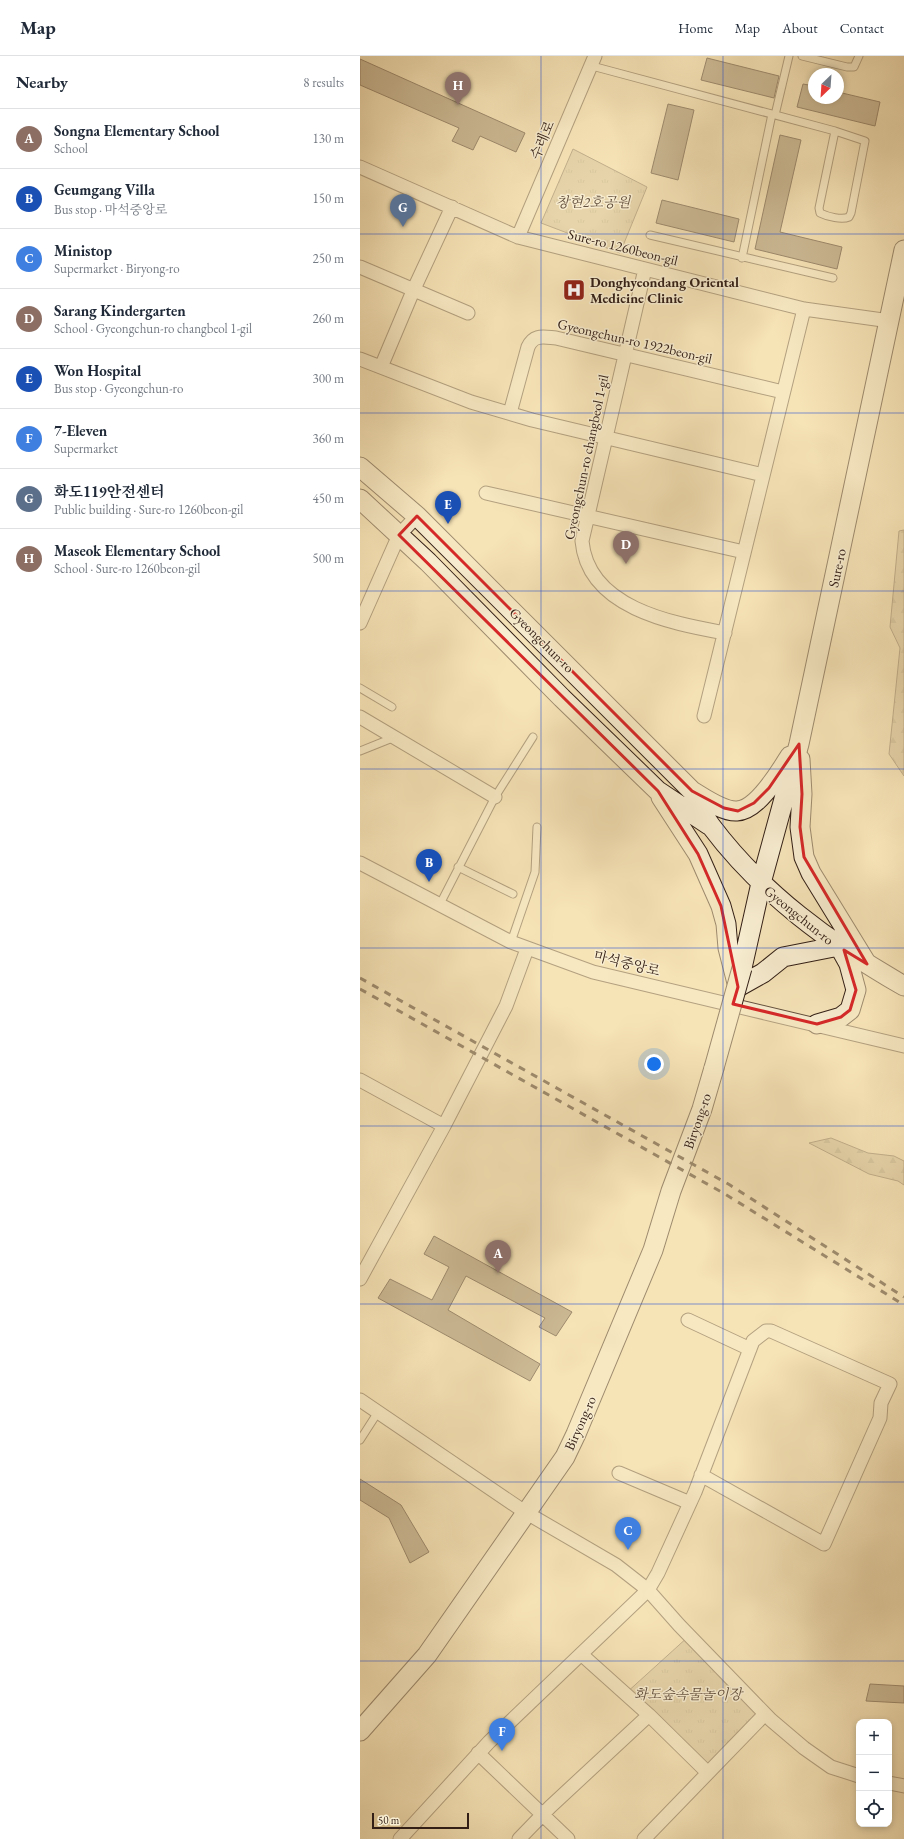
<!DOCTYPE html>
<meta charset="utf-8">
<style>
body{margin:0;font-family:"EB Garamond","Noto Serif KR",serif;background:#f6f6f7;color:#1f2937}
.controls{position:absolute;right:12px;bottom:12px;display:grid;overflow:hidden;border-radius:8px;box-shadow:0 2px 6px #0003}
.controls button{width:36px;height:36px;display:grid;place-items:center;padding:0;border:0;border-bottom:1px solid #e0e1e3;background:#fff;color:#1f2937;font:20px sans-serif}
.compass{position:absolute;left:448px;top:12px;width:36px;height:36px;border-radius:50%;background:#fff;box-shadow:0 2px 6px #0003;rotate:205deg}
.scale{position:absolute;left:12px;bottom:10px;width:97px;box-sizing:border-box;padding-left:4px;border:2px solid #331f16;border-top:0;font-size:11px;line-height:14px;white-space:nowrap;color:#331f16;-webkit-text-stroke:3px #f8edd0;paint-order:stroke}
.you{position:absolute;left:294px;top:1008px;width:14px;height:14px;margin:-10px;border:3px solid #fff;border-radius:50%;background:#1a73e8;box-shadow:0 0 0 6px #1a73e833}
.badge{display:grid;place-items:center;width:26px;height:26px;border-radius:50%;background:#2563eb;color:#fff;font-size:13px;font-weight:700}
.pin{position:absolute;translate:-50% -33px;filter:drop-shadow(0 1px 2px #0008)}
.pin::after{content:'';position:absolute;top:21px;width:14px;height:12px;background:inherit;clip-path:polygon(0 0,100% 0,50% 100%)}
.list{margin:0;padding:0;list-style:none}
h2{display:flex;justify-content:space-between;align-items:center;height:52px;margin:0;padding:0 16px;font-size:17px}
h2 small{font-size:13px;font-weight:400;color:#747a83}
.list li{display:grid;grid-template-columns:26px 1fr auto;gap:12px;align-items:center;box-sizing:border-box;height:60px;padding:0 16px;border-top:1px solid #e0e1e3}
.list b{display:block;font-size:15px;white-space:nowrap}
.list p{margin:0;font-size:13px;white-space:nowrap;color:#747a83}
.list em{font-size:13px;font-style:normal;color:#747a83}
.icon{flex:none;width:22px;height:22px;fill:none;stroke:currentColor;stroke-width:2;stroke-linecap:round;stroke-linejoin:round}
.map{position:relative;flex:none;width:544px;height:1783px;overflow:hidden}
header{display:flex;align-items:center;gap:24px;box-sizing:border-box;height:56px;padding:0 20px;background:#fff;border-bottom:1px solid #e0e1e3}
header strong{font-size:19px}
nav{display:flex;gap:22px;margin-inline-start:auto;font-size:14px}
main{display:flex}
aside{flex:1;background:#fff}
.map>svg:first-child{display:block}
</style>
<header>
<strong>Map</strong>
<nav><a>Home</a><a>Map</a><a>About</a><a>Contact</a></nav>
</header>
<main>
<aside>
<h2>Nearby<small>8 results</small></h2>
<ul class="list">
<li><span class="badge" style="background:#8d6e63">A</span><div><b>Songna Elementary School</b><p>School</p></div><em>130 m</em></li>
<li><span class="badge" style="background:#1a4fb4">B</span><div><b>Geumgang Villa</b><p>Bus stop · 마석중앙로</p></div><em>150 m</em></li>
<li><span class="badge" style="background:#3f7fe0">C</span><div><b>Ministop</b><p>Supermarket · Biryong-ro</p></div><em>250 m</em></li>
<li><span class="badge" style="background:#8d6e63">D</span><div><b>Sarang Kindergarten</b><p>School · Gyeongchun-ro changbeol 1-gil</p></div><em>260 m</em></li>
<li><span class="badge" style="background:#1a4fb4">E</span><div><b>Won Hospital</b><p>Bus stop · Gyeongchun-ro</p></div><em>300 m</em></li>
<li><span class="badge" style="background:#3f7fe0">F</span><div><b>7-Eleven</b><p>Supermarket</p></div><em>360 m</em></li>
<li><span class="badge" style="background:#5c6f8a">G</span><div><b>화도119안전센터</b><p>Public building · Sure-ro 1260beon-gil</p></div><em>450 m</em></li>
<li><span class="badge" style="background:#8d6e63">H</span><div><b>Maseok Elementary School</b><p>School · Sure-ro 1260beon-gil</p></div><em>500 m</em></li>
</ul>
</aside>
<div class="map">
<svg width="544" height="1783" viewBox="0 0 544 1783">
<defs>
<pattern id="forest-firs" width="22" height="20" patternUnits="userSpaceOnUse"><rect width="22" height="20" fill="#d4c29c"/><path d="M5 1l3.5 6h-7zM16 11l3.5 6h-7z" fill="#b6a686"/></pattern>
<pattern id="park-tufts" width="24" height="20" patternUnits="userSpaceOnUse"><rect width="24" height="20" fill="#d4c29c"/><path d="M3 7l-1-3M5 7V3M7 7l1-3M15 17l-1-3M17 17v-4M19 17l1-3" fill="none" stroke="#b6a686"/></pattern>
</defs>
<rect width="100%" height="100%" fill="#f5e3b7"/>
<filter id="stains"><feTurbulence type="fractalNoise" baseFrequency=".005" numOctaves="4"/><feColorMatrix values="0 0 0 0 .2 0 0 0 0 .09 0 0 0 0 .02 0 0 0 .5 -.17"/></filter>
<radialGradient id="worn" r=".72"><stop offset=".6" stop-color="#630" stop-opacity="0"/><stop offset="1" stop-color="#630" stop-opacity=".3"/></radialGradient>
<path fill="url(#forest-firs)" stroke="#847059" d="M 544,474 L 544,720 L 529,698 L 540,592 L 530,571 L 539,475 Z
M 471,1082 L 508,1097 L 534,1100 L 544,1105 L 544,1129 L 538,1125 L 509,1118 L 449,1087 Z"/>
<path fill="url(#park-tufts)" stroke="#847059" d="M 213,93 L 287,131 L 260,197 L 181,167 Z
M 329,1580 L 405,1658 L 348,1717 L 265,1638 Z"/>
<path fill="#98856a" stroke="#331f16" d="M 347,2 L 419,20 L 414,42 L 341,24 Z
M 0,3 L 165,77 L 156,96 L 120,80 L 113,94 L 92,85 L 99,72 L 0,29 Z
M 443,28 L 454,30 L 454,42 L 478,42 L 478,36 L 520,46 L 515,70 L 437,51 Z
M 308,48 L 334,54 L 318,124 L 291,117 Z
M 420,79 L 441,84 L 420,176 L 482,191 L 477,213 L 395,193 Z
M 302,144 L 379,163 L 374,186 L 296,167 Z
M 74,1180 L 212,1256 L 196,1280 L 179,1271 L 185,1262 L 106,1220 L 88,1254 L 180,1308 L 170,1325 L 18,1242 L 30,1223 L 72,1244 L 89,1211 L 64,1198 Z
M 0,1423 L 41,1449 L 69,1496 L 50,1507 L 29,1462 L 0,1444 Z
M 510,1628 L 544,1630 L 544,1647 L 506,1645 Z"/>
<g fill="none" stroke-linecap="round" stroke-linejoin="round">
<g stroke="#64503e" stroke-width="9">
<path id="lane" d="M 442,0 L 487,11 L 494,11 L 499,0
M 232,10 L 475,75 L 505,85 L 491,157 L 489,161 C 482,164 468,161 460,157 L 459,152 L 475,75
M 415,59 L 429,0
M 290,179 L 473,222
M 382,202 L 412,58
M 0,632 L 32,651
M 0,695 L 35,681
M 98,811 L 153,838
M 79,850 L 135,741 L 173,681
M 151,886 L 175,816 L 177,771
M 0,1384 L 18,1356"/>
</g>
<g stroke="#64503e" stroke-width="15">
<path id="street" d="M 0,111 L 158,181 L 444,253 L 530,265
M 158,181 L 235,0
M 0,211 L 108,257
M 285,213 L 222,485 C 228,552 311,567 365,577
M 0,303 L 111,346 L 172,364 L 403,419
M 21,311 L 53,235 L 92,151
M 150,357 L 168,291 C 174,278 183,281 196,282 L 423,336
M 126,437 L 384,496
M 0,567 L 39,479 L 57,460
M 344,660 L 444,253
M 0,661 L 135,741
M 0,807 L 151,886 L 233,916 L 544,990
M 0,1024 L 84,1070 L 0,1223
M 84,1070 L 146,950 L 167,893
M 328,1264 L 390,1293
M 0,1344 L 165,1456 L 256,1509 L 288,1534 L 319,1569 L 411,1664 L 444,1692 L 471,1711 L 499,1720
M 259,1417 L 330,1447
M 221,1598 L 289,1659 L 348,1717
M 118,1697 L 208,1783
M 529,1727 L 544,1730
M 40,1783 L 129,1686 L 288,1534 L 298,1517 L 335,1436 L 393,1285 L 406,1275 L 411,1275 L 530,1328 L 521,1347 L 520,1362 L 464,1488 L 341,1419
M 159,1783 L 190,1751 L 289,1659
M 284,1783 L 405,1658"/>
</g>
<g stroke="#331f16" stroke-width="21">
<path id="secondary" d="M 0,411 L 57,460 L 332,735 C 338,746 343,760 351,770 C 402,838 471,888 544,930
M 0,443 L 68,506 L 202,642 L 298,735 L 349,769
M 440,703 L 442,738 L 440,771 L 444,801 L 451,817 L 505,905
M 332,735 C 344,742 363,756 377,755 C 398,754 420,716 430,700
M 301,741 L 338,798 L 361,850 L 366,868 L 368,892 L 378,931 L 403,917 L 423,901 L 479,890 L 489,908 L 496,934 L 490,954 L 481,961 L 457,968
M 382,912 L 401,827 L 439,688 L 544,194
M 0,1675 L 67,1599 L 205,1401 L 216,1378 L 293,1194 L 311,1135 L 342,1053 L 354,1012"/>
</g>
<use href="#lane" stroke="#f8edd0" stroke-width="7"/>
<use href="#street" stroke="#f8edd0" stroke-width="13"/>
<use href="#secondary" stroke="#f8edd0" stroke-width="19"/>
<path stroke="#331f16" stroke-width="3" stroke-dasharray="7 7" stroke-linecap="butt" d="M 0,922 L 370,1129 L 544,1241
M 0,933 L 365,1138 L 544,1249"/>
<g stroke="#331f16" stroke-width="21" stroke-linecap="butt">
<path id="secondary-bridge" d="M 354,1012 L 382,912"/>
</g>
<use href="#secondary-bridge" stroke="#f8edd0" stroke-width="19"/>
</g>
<path d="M0 0H544V1783H0ZM 57,460 L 332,735 L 364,752 L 378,755 L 394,747 L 409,732 L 439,688 L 442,738 L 440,771 L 444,801 L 507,908 L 484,894 L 496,934 L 490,954 L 481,961 L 457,968 L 373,948 L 378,931 L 361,850 L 338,798 L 298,735 L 39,479 Z" fill="#f5e3b7" fill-opacity=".55" fill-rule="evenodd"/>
<path fill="none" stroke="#d62828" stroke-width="3" stroke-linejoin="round" d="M 57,460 L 332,735 L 364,752 L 378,755 L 394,747 L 409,732 L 439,688 L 442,738 L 440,771 L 444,801 L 507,908 L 484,894 L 496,934 L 490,954 L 481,961 L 457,968 L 373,948 L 378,931 L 361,850 L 338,798 L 298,735 L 39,479 Z"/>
<path fill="none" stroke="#1d4ed8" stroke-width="1" stroke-opacity="0.55" d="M 181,0 L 181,1783M 363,0 L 363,1783M 0,178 L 544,178M 0,357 L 544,357M 0,535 L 544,535M 0,713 L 544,713M 0,892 L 544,892M 0,1070 L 544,1070M 0,1248 L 544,1248M 0,1426 L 544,1426M 0,1605 L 544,1605"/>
<defs>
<g id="hospital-square" transform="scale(1.15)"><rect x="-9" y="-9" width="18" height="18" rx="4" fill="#8f2418" stroke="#f8edd0"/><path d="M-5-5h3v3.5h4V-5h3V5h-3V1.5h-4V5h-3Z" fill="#fff"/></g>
</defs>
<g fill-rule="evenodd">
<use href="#hospital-square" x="214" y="234"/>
</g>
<g text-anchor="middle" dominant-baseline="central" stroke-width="3" stroke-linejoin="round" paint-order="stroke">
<g font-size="14" fill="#331f16" stroke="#f8edd0">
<text transform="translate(182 84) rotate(-67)">수레로</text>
<text transform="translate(263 191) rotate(14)">Sure-ro 1260beon-gil</text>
<text transform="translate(275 285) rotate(13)">Gyeongchun-ro 1922beon-gil</text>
<text transform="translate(226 401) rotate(-78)">Gyeongchun-ro changbeol 1-gil</text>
<text transform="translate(477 512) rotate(-78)">Sure-ro</text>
<text transform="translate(182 584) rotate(45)">Gyeongchun-ro</text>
<text transform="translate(439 859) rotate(39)">Gyeongchun-ro</text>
<text transform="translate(267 907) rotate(14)">마석중앙로</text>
<text transform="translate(337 1065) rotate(-71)">Biryong-ro</text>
<text transform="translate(220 1367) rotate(-66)">Biryong-ro</text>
</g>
<g font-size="14" font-style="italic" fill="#63503e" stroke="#f8edd0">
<text x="233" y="146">창현2호공원</text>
<text x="328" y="1638">화도숲속물놀이장</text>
</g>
<g font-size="14" font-weight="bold" fill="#331f16" stroke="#f8edd0" text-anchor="start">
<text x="230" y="226">Donghyeondang Oriental<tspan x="230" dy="16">Medicine Clinic</tspan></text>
</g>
</g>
<rect width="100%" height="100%" filter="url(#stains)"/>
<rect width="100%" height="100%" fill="url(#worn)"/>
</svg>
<div class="controls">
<button>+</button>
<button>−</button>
<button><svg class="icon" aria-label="locate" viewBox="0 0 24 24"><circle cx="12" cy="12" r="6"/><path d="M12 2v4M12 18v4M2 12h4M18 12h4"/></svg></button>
</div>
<svg class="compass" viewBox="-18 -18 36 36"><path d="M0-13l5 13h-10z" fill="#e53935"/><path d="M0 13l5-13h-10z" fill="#747a83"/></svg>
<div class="scale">50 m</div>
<div class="you"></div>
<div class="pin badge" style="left:138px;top:1217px;background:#8d6e63">A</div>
<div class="pin badge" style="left:69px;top:826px;background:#1a4fb4">B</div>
<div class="pin badge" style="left:268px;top:1494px;background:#3f7fe0">C</div>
<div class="pin badge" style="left:266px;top:508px;background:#8d6e63">D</div>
<div class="pin badge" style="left:88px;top:468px;background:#1a4fb4">E</div>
<div class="pin badge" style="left:142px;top:1695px;background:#3f7fe0">F</div>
<div class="pin badge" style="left:43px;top:171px;background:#5c6f8a">G</div>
<div class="pin badge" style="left:98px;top:49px;background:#8d6e63">H</div>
</div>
</main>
